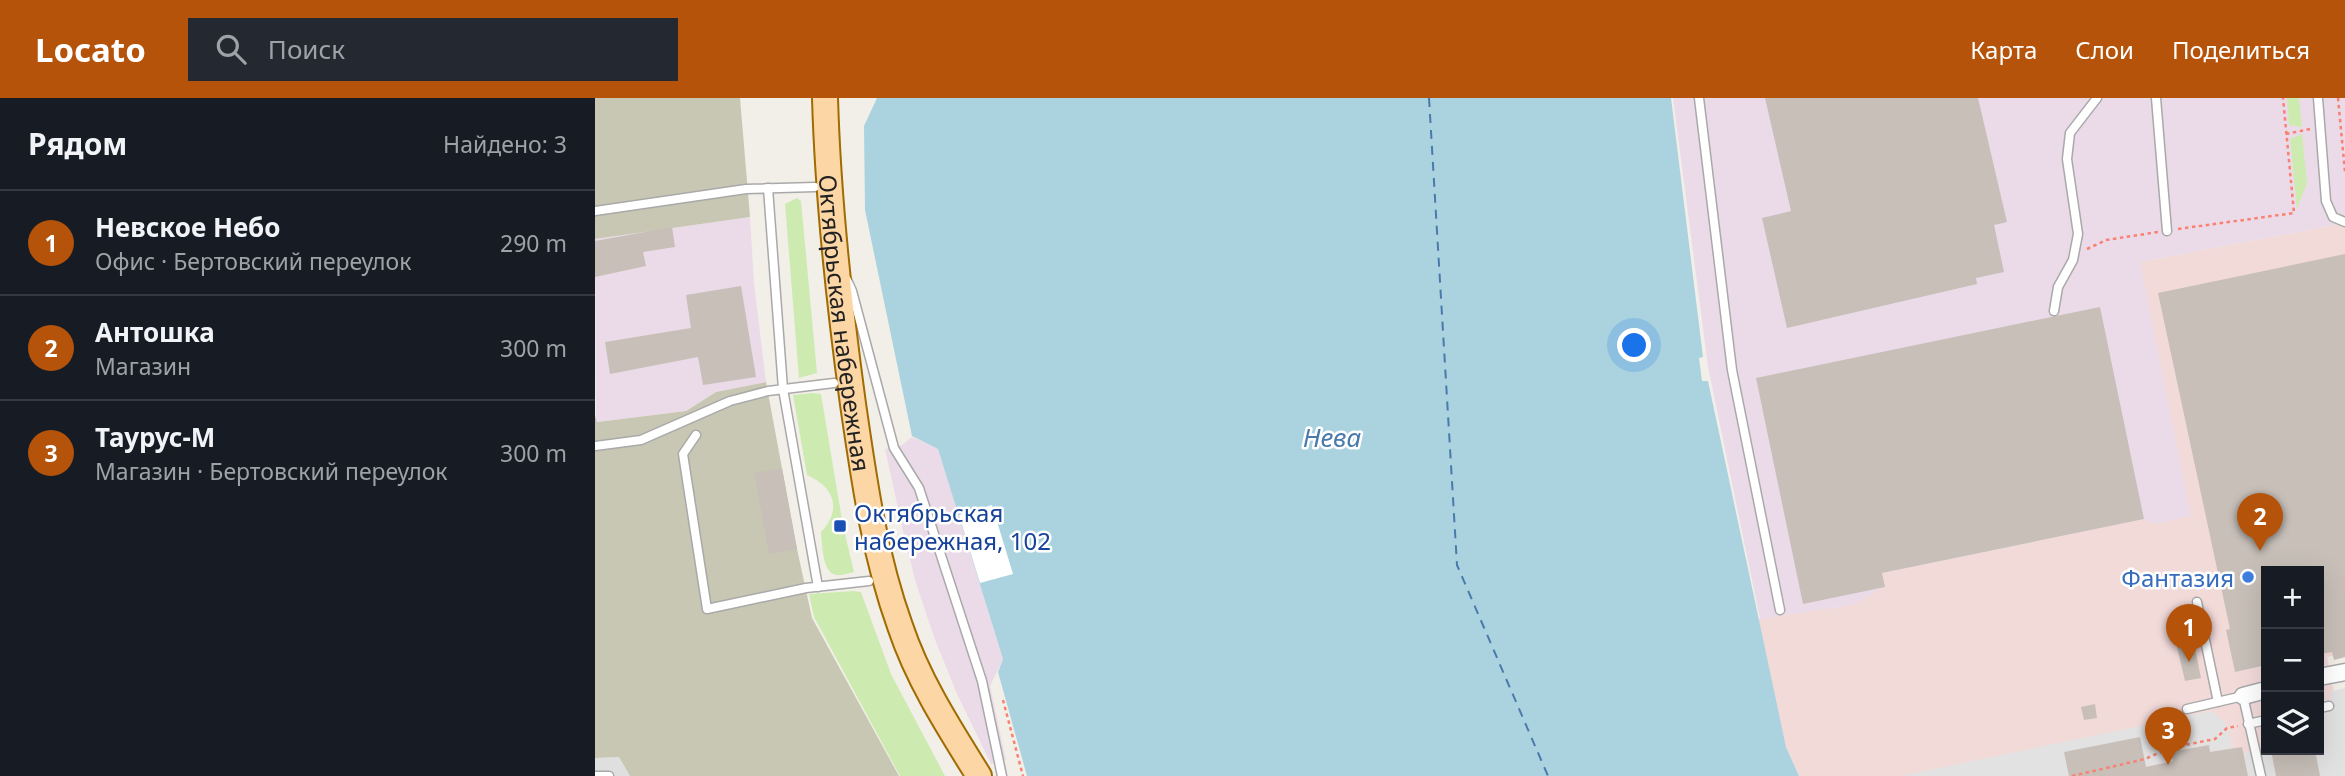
<!DOCTYPE html>
<html lang="ru">
<meta charset="utf-8">
<style>
body{margin:0;font-family:"Noto Sans",sans-serif;background:#242831;color:#f1f3f6}
.controls{position:absolute;right:21px;bottom:21px;display:grid;overflow:hidden;border-radius:0px;box-shadow:0 7px 28px #0002}
.controls button{width:63px;height:63px;display:grid;place-items:center;padding:0;border:0;border-bottom:2px solid #363941;background:#171b24;color:#f1f3f6;font:35px sans-serif}
.you{position:absolute;left:1040px;top:248px;width:24px;height:24px;margin:-18px;border:5px solid #fff;border-radius:50%;background:#1a73e8;box-shadow:0 0 0 10px #1a73e833}
.badge{display:grid;place-items:center;width:46px;height:46px;border-radius:50%;background:#b45309;color:#fff;font-size:23px;font-weight:700}
.pin{position:absolute;translate:-50% -58px;filter:drop-shadow(0 2px 4px #0008)}
.pin::after{content:'';position:absolute;top:37px;width:24px;height:21px;background:inherit;clip-path:polygon(0 0,100% 0,50% 100%)}
.list{margin:0;padding:0;list-style:none}
h2{display:flex;justify-content:space-between;align-items:center;height:91px;margin:0;padding:0 28px;font-size:30px}
h2 small{font-size:23px;font-weight:400;color:#9ea1a6}
.list li{display:grid;grid-template-columns:46px 1fr auto;gap:21px;align-items:center;box-sizing:border-box;height:105px;padding:0 28px;border-top:2px solid #363941}
.list b{display:block;font-size:26px;white-space:nowrap}
.list p{margin:0;font-size:23px;white-space:nowrap;color:#9ea1a6}
.list em{font-size:23px;font-style:normal;color:#9ea1a6}
.icon{flex:none;width:38px;height:38px;fill:none;stroke:currentColor;stroke-width:2;stroke-linecap:round;stroke-linejoin:round}
.map{position:relative;flex:none;width:1750px;height:678px;overflow:hidden}
header{display:flex;align-items:center;gap:42px;box-sizing:border-box;height:98px;padding:0 35px;background:#b45309;color:#fff}
header strong{font-size:33px}
nav{display:flex;gap:38px;margin-inline-start:auto;font-size:24px}
.search{width:490px;height:63px;background:#242831;display:flex;align-items:center;gap:18px;box-sizing:border-box;padding:0 24px;border-radius:0px;color:#9ea1a6;font-size:26px}
main{display:flex}
aside{flex:1;background:#171b24}
.map>svg:first-child{display:block}
</style>
<header>
<strong>Locato</strong>
<div class="search"><svg class="icon" aria-label="search" viewBox="0 0 24 24"><circle cx="10" cy="10" r="6"/><path d="M15 15l6 6"/></svg>Поиск</div>
<nav><a>Карта</a><a>Слои</a><a>Поделиться</a></nav>
</header>
<main>
<aside>
<h2>Рядом<small>Найдено: 3</small></h2>
<ul class="list">
<li><span class="badge">1</span><div><b>Невское Небо</b><p>Офис · Бертовский переулок</p></div><em>290 m</em></li>
<li><span class="badge">2</span><div><b>Антошка</b><p>Магазин</p></div><em>300 m</em></li>
<li><span class="badge">3</span><div><b>Таурус-М</b><p>Магазин · Бертовский переулок</p></div><em>300 m</em></li>
</ul>
</aside>
<div class="map">
<svg width="1750" height="678" viewBox="0 0 1750 678">
<rect width="100%" height="100%" fill="#f2efe9"/>
<path fill="#e0dfdf" d="M 24,659 L 35,678 L 0,678 L 0,660 Z"/>
<path fill="#f2dad9" fill-rule="evenodd" d="M 1750,125 L 1750,555 L 1732,559 L 1750,651 L 1750,678 L 1204,678 L 1191,649 L 1162,521 L 1257,507 L 1287,475 L 1549,421 L 1559,426 L 1545,164 ZM 1671,473 L 1724,473 L 1724,652 L 1671,652 Z"/>
<path fill="#ebdbe8" d="M 1078,0 L 1750,0 L 1750,125 L 1545,164 L 1596,418 L 1559,426 L 1549,421 L 1287,475 L 1290,489 L 1257,507 L 1165,521 L 1113,269 Z
M 155,119 L 159,185 L 171,284 L 121,294 L 91,313 L 1,324 L 0,141 Z
M 317,339 L 343,351 L 408,561 L 395,588 L 411,662 L 396,666 L 362,596 L 339,539 L 321,485 L 310,442 L 290,351 L 307,347 Z"/>
<path fill="#c7c7b4" d="M 0,0 L 145,0 L 155,119 L 0,141 Z
M 171,284 L 202,451 L 217,520 L 304,678 L 35,678 L 24,659 L 0,660 L 0,317 L 2,324 L 91,313 L 121,294 Z"/>
<path fill="#cdebb0" d="M 1692,0 L 1704,0 L 1707,29 L 1694,27 Z
M 1707,36 L 1712,85 L 1702,111 L 1695,41 Z
M 202,100 L 206,103 L 222,275 L 204,280 L 190,106 Z
M 218,295 L 226,296 L 247,422 L 242,423 L 244,432 L 249,432 L 259,474 C 254,475 246,478 241,477 C 227,475 227,444 226,434 C 247,412 240,389 212,377 L 198,297 Z
M 259,493 L 266,494 L 296,576 L 350,678 L 305,678 L 219,519 L 214,496 Z"/>
<path fill="#e2e2e2" d="M 1750,590 L 1750,678 L 1725,678 L 1721,658 L 1727,656 L 1724,639 L 1724,596 L 1726,603 L 1736,601 L 1735,594 Z
M 1617,613 L 1632,627 L 1637,650 L 1615,654 L 1613,647 L 1577,654 L 1578,663 L 1504,678 L 1306,678 Z
M 1671,651 L 1676,652 L 1681,678 L 1653,678 L 1649,655 Z"/>
<path fill="#aad3df" d="M 282,0 L 1076,0 L 1108,259 L 1104,260 L 1107,283 L 1113,283 L 1191,649 L 1204,678 L 432,678 L 403,574 L 408,561 L 343,351 L 317,338 L 270,112 L 269,28 Z"/>
<path fill="#fff" d="M 397,407 L 418,476 L 385,485 L 364,417 Z"/>
<g fill="none" stroke-linecap="round" stroke-linejoin="round">
<path stroke="#4a7aab" stroke-width="2" stroke-dasharray="9 7" stroke-linecap="butt" d="M 834,0 L 862,467 L 953,678"/>
</g>
<path fill="#c7bfb8" d="M 1170,0 L 1383,0 L 1412,124 L 1399,127 L 1409,174 L 1381,180 L 1382,186 L 1192,230 L 1167,120 L 1196,113 Z
M 77,129 L 80,149 L 48,154 L 51,168 L 0,179 L 0,143 Z
M 1750,156 L 1750,559 L 1739,562 L 1737,554 L 1724,556 L 1724,473 L 1671,473 L 1671,567 L 1640,574 L 1631,532 L 1635,531 L 1563,195 Z
M 146,188 L 161,279 L 108,287 L 103,259 L 15,276 L 10,244 L 96,230 L 91,197 Z
M 1505,209 L 1549,421 L 1287,475 L 1290,489 L 1208,506 L 1161,280 Z
M 187,370 L 202,451 L 174,456 L 159,375 Z
M 1599,545 L 1606,580 L 1590,583 L 1582,549 Z
M 1500,606 L 1502,620 L 1489,622 L 1486,609 Z
M 1545,639 L 1551,669 L 1578,663 L 1576,654 L 1614,647 L 1615,654 L 1647,649 L 1653,678 L 1474,678 L 1469,654 Z
M 1676,652 L 1720,652 L 1725,678 L 1681,678 Z"/>
<g fill="none" stroke-linecap="round" stroke-linejoin="round">
<g stroke="#a9a9a9" stroke-width="11">
<path id="lane" d="M 1104,0 L 1137,272 L 1185,512
M 1561,0 L 1572,133
M 1723,0 L 1731,103 L 1738,119 L 1750,124
M 173,90 L 188,291 L 223,489
M 0,113 L 151,91 L 220,89
M 252,182 L 257,193 L 299,350 L 324,390 L 387,583 L 407,678
M 1459,213 L 1463,189 L 1478,162 L 1483,136 L 1472,61 L 1475,35 L 1502,0
M 101,337 L 88,356 L 112,511 L 211,490 L 274,483
M 0,348 L 46,342 L 135,303 L 173,293 L 239,285
M 1602,504 L 1623,604
M 1724,610 L 1734,608
M 1592,611 L 1648,598 L 1666,678
M 1653,626 L 1671,622
M 0,678 L 14,678"/>
</g>
<g stroke="#a9a9a9" stroke-width="19">
<path id="street" d="M 1724,579 L 1750,574
M 1648,598 L 1671,592"/>
</g>
<g stroke="#a06b00" stroke-width="28">
<g id="primary">
<path id="s1" d="M 230,0 C 233,102 244,204 258,306 C 269,381 279,456 305,528 C 323,582 354,630 384,678"/>
</g>
</g>
<path stroke="#fa8072" stroke-width="2.5" stroke-dasharray="3.5 3.5" stroke-linecap="butt" d="M 1743,0 L 1750,74
M 1691,36 L 1715,31
M 1583,131 L 1699,115 L 1688,0
M 1492,151 L 1511,142 L 1563,134
M 408,602 L 428,678
M 1477,678 L 1550,661 L 1575,650 L 1620,641 L 1632,630 L 1643,628"/>
<use href="#lane" stroke="#fff" stroke-width="8"/>
<use href="#street" stroke="#fff" stroke-width="16"/>
<use href="#primary" stroke="#fcd6a4" stroke-width="24"/>
</g>
<rect fill="#1a4fb4" stroke="#fff" stroke-width="2.5" x="238" y="421" width="14" height="14" rx="3.5"/>
<circle fill="#3f7fe0" stroke="#fff" stroke-width="2.5" cx="1653" cy="479" r="7"/>
<g text-anchor="middle" dominant-baseline="central" stroke-width="5" stroke-linejoin="round" paint-order="stroke">
<g font-size="24" fill="#222" stroke="#fff">
<text stroke="none"><textPath href="#s1" startOffset="226">Октябрьская набережная</textPath></text>
</g>
<g font-size="24" fill="#164399" stroke="#fff" text-anchor="start">
<text x="259" y="414">Октябрьская<tspan x="259" dy="28">набережная, 102</tspan></text>
</g>
<g font-size="24" fill="#366cbe" stroke="#fff" text-anchor="end">
<text x="1639" y="479">Фантазия</text>
</g>
<g font-size="26" font-style="italic" fill="#4a7aab" stroke="#fff">
<text x="737" y="339">Нева</text>
</g>
</g>
</svg>
<div class="controls">
<button>+</button>
<button>−</button>
<button><svg class="icon" aria-label="layers" viewBox="0 0 24 24"><path d="M12 4l9 5-9 5-9-5zM3 14l9 5 9-5"/></svg></button>
</div>
<div class="you"></div>
<div class="pin badge" style="left:1594px;top:564px">1</div>
<div class="pin badge" style="left:1665px;top:453px">2</div>
<div class="pin badge" style="left:1573px;top:667px">3</div>
</div>
</main>
